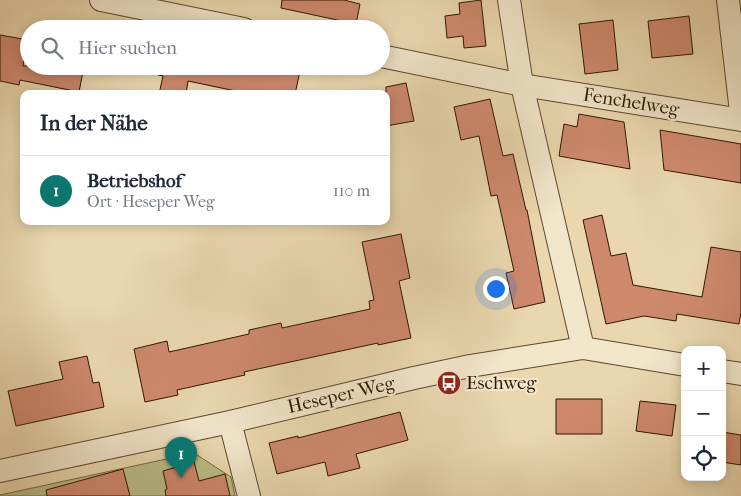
<!DOCTYPE html>
<html lang="de">
<meta charset="utf-8">
<style>
body{margin:0;font-family:"IM FELL French Canon",serif;background:#f2f2f3;color:#1f2937}
.controls{position:absolute;right:15px;bottom:15px;display:grid;overflow:hidden;border-radius:10px;box-shadow:0 2px 12px #0003}
.controls button{width:45px;height:45px;display:grid;place-items:center;padding:0;border:0;border-bottom:1px solid #e0e1e3;background:#fff;color:#1f2937;font:25px sans-serif}
.you{position:absolute;left:495px;top:288px;width:18px;height:18px;margin:-12px;border:4px solid #fff;border-radius:50%;background:#1a73e8;box-shadow:0 0 0 8px #1a73e833}
.badge{display:grid;place-items:center;width:32px;height:32px;border-radius:50%;background:#0f766e;color:#fff;font-size:16px;font-weight:700}
.pin{position:absolute;translate:-50% -41px;filter:drop-shadow(0 1px 2px #0008)}
.pin::after{content:'';position:absolute;top:26px;width:18px;height:15px;background:inherit;clip-path:polygon(0 0,100% 0,50% 100%)}
.list{margin:0;padding:0;list-style:none}
h2{display:flex;justify-content:space-between;align-items:center;height:65px;margin:0;padding:0 20px;font-size:21px}
h2 small{font-size:16px;font-weight:400;color:#747a83}
.list li{display:grid;grid-template-columns:32px 1fr auto;gap:15px;align-items:center;box-sizing:border-box;height:70px;padding:0 20px;border-top:1px solid #e0e1e3}
.list b{display:block;font-size:19px;white-space:nowrap}
.list p{margin:0;font-size:16px;white-space:nowrap;color:#747a83}
.list em{font-size:16px;font-style:normal;color:#747a83}
.icon{flex:none;width:28px;height:28px;fill:none;stroke:currentColor;stroke-width:2;stroke-linecap:round;stroke-linejoin:round}
.map{position:relative;flex:none;width:741px;height:496px;overflow:hidden}
.search{position:absolute;background:#fff;box-shadow:0 2px 12px #0003;left:20px;top:20px;width:370px;height:55px;display:flex;align-items:center;gap:12px;box-sizing:border-box;padding:0 18px;border-radius:28px;color:#747a83;font-size:19px}
.panel{position:absolute;background:#fff;box-shadow:0 2px 12px #0003;left:20px;top:90px;width:370px;height:135px;border-radius:10px}
.map>svg:first-child{display:block}
</style>
<div class="map">
<svg width="741" height="496" viewBox="0 0 741 496">
<rect width="100%" height="100%" fill="#ead7ae"/>
<filter id="stains"><feTurbulence type="fractalNoise" baseFrequency=".004" numOctaves="4"/><feColorMatrix values="0 0 0 0 .2 0 0 0 0 .09 0 0 0 0 .02 0 0 0 .5 -.17"/></filter>
<radialGradient id="worn" r=".72"><stop offset=".6" stop-color="#630" stop-opacity="0"/><stop offset="1" stop-color="#630" stop-opacity=".3"/></radialGradient>
<path fill="#bbbd88" stroke="#756a44" d="M 194,453 L 231,477 L 235,496 L 0,496 L 0,495 Z"/>
<path fill="#ce896d" stroke="#2f1700" d="M 282,0 L 344,0 L 360,4 L 356,24 L 281,8 Z
M 481,0 L 486,46 L 464,48 L 463,36 L 447,38 L 445,16 L 460,14 L 459,3 Z
M 689,16 L 693,54 L 652,58 L 648,21 Z
M 613,20 L 618,70 L 585,74 L 579,24 Z
M 0,35 L 28,40 L 23,66 L 84,66 L 79,92 L 20,80 L 19,85 L 0,81 Z
M 159,66 L 278,66 L 300,71 L 295,94 L 250,94 L 188,81 L 186,94 L 159,94 L 163,76 L 158,75 Z
M 406,83 L 414,121 L 386,126 L 386,87 Z
M 490,99 L 503,156 L 513,154 L 526,210 L 527,210 L 545,302 L 514,309 L 506,273 L 514,271 L 497,195 L 491,196 L 479,136 L 461,140 L 454,107 Z
M 579,114 L 624,122 L 630,169 L 559,156 L 564,124 L 577,127 Z
M 660,130 L 741,144 L 741,183 L 664,170 Z
M 602,215 L 611,256 L 626,253 L 633,285 L 702,297 L 711,247 L 741,252 L 741,312 L 739,324 L 677,314 L 676,321 L 644,316 L 606,324 L 583,220 Z
M 401,234 L 410,278 L 399,281 L 411,338 L 378,345 L 378,343 L 244,372 L 245,375 L 177,390 L 178,395 L 145,402 L 134,349 L 167,341 L 169,352 L 249,334 L 249,330 L 281,323 L 282,328 L 370,309 L 369,301 L 374,300 L 362,242 Z
M 87,356 L 93,383 L 99,382 L 104,407 L 16,426 L 8,391 L 63,379 L 59,362 Z
M 556,399 L 602,399 L 602,434 L 556,434 Z
M 640,401 L 676,405 L 672,436 L 636,431 Z
M 400,412 L 408,440 L 356,454 L 360,468 L 328,476 L 325,462 L 277,474 L 269,443 L 298,436 L 298,438 Z
M 722,432 L 741,435 L 741,465 L 722,462 Z
M 194,462 L 199,481 L 225,474 L 230,496 L 166,496 L 165,490 L 167,489 L 163,471 Z
M 123,469 L 130,496 L 47,496 L 46,490 Z"/>
<g fill="none" stroke-linecap="round" stroke-linejoin="round">
<g stroke="#5e472c" stroke-width="24">
<path id="street" d="M 101,0 L 244,29
M 509,0 L 522,85 L 583,348
M 728,0 L 741,112
M 381,56 L 522,85 L 741,120
M 722,371 L 741,374
M 230,422 L 249,496
M 0,471 L 230,422 L 414,378 L 470,366 L 583,348 L 685,365"/>
</g>
<use href="#street" stroke="#f1e5ca" stroke-width="22"/>
</g>
<defs>
<g id="bus-disc" transform="scale(1.25)"><circle r="9.5" fill="#8f2418" stroke="#f1e5ca"/><path d="M-5-6H5V4H4V6H2V4H-2V6H-4V4H-5ZM-3.5-4V0h7V-4ZM-3.5 1.2v1.5H-2V1.2ZM2 1.2v1.5H3.5V1.2Z" fill="#fff"/></g>
</defs>
<g fill-rule="evenodd">
<use href="#bus-disc" x="449" y="383"/>
</g>
<g text-anchor="middle" dominant-baseline="central" stroke-width="4.5" stroke-linejoin="round" paint-order="stroke">
<g font-size="19" fill="#2f1700" stroke="#f1e5ca">
<text transform="translate(631 102) rotate(9)">Fenchelweg</text>
<text transform="translate(341 395) rotate(-13)">Heseper Weg</text>
</g>
<g font-size="19" fill="#2f1700" stroke="#f1e5ca" text-anchor="start">
<text x="466" y="383">Eschweg</text>
</g>
</g>
<rect width="100%" height="100%" filter="url(#stains)"/>
<rect width="100%" height="100%" fill="url(#worn)"/>
</svg>
<div class="controls">
<button>+</button>
<button>−</button>
<button><svg class="icon" aria-label="locate" viewBox="0 0 24 24"><circle cx="12" cy="12" r="6"/><path d="M12 2v4M12 18v4M2 12h4M18 12h4"/></svg></button>
</div>
<div class="you"></div>
<div class="pin badge" style="left:181px;top:478px">1</div>
<div class="search"><svg class="icon" aria-label="search" viewBox="0 0 24 24"><circle cx="10" cy="10" r="6"/><path d="M15 15l6 6"/></svg>Hier suchen</div>
<section class="panel">
<h2>In der Nähe<small></small></h2>
<ul class="list">
<li><span class="badge">1</span><div><b>Betriebshof</b><p>Ort · Heseper Weg</p></div><em>110 m</em></li>
</ul>
</section>
</div>
